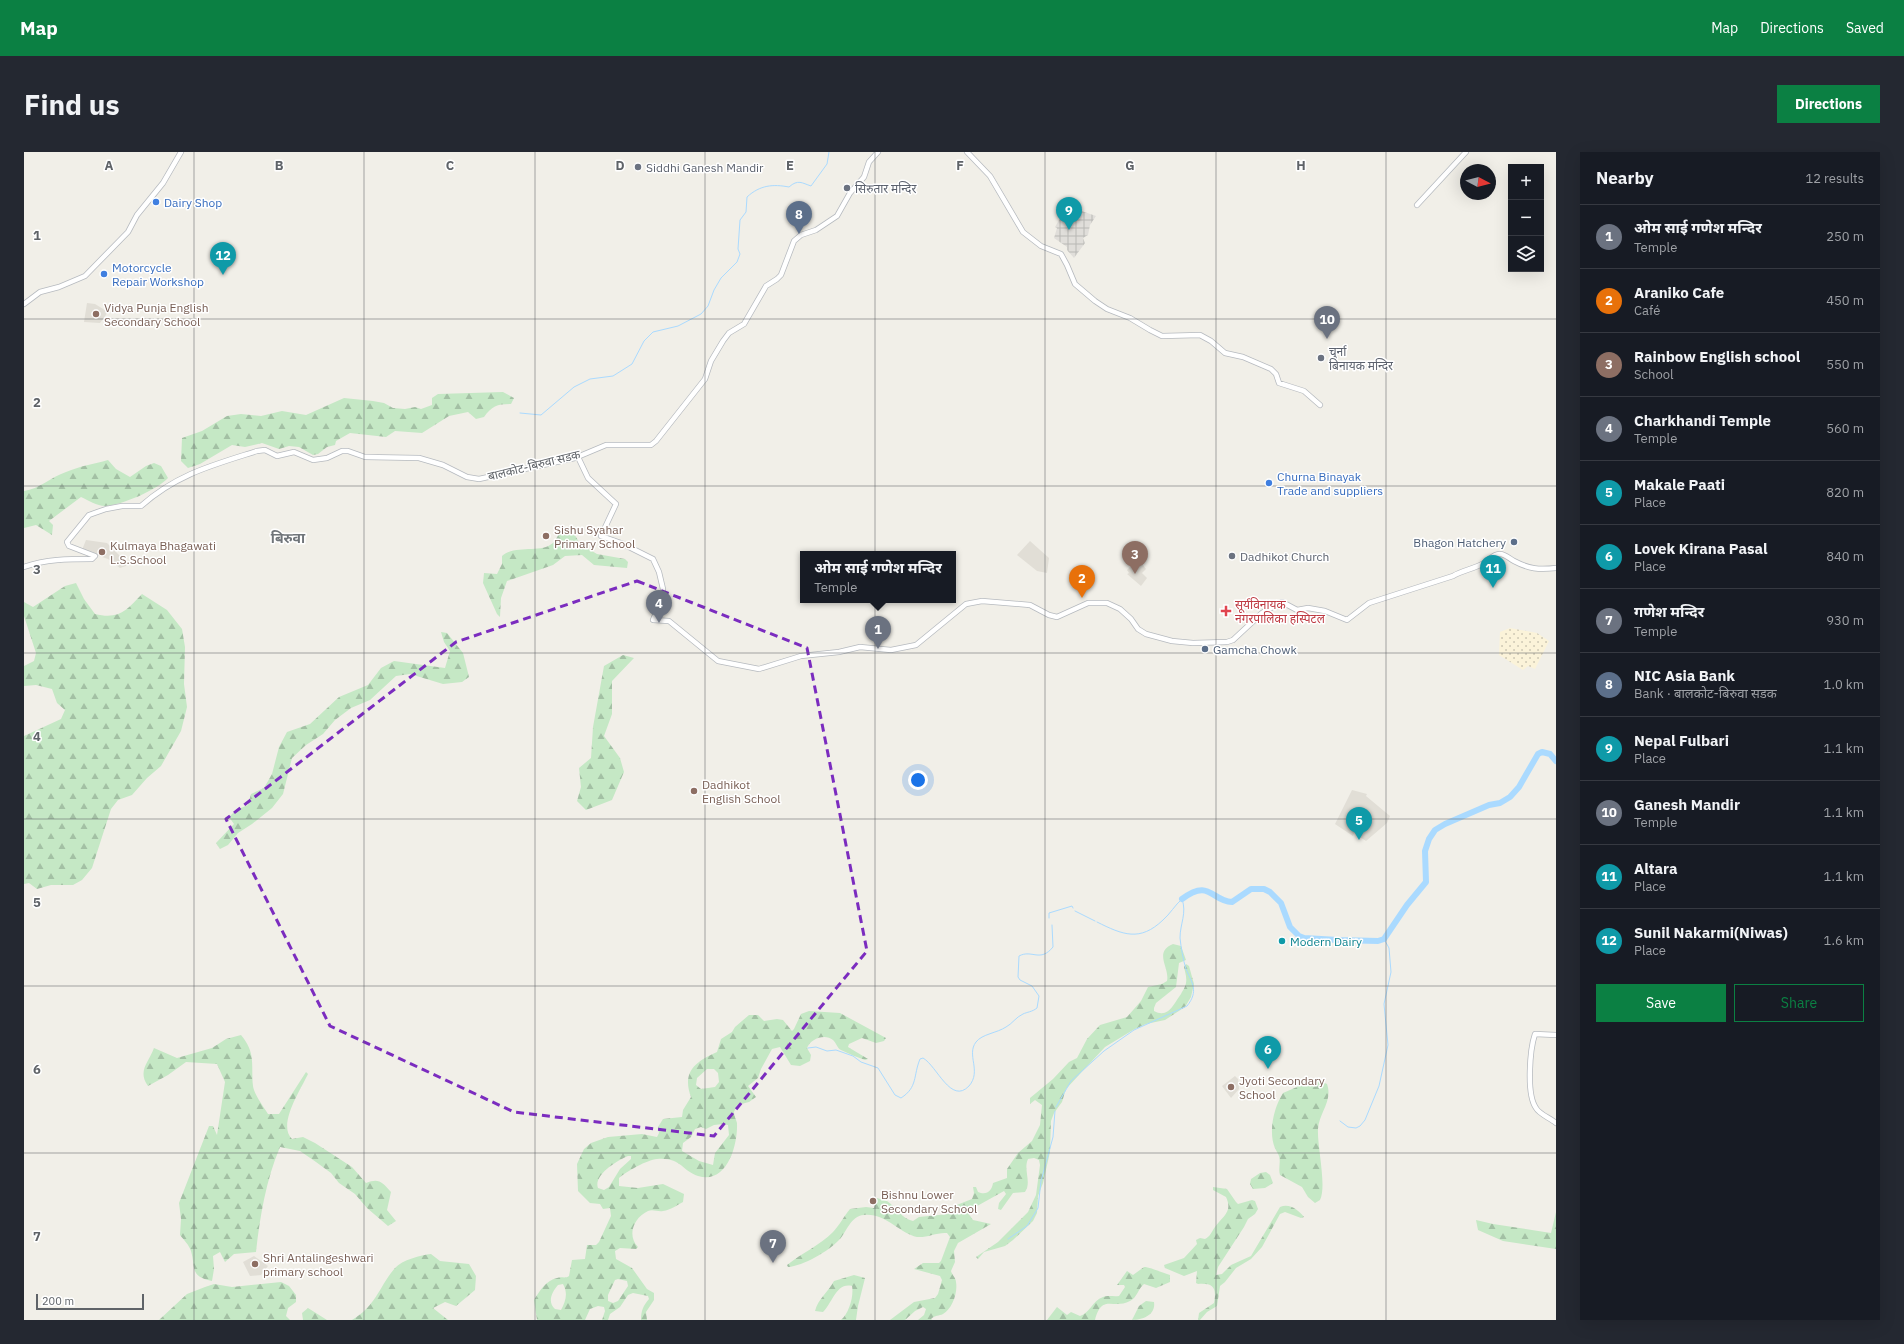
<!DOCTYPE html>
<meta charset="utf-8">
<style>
body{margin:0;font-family:"IBM Plex Sans","Noto Sans Devanagari",sans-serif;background:#242831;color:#f1f3f6}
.controls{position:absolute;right:12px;top:12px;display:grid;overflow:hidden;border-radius:0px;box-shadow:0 4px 16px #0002}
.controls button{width:36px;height:36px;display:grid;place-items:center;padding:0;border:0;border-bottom:1px solid #363941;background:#171b24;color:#f1f3f6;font:20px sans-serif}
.compass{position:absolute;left:1436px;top:12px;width:36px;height:36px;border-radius:50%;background:#171b24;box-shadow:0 4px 16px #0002;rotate:97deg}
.scale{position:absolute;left:12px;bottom:10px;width:108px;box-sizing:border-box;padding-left:4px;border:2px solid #5f6368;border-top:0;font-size:11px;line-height:14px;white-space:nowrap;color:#5f6368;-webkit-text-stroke:3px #fff;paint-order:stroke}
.you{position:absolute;left:894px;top:628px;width:14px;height:14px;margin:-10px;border:3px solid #fff;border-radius:50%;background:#1a73e8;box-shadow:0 0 0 6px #1a73e833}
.badge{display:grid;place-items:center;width:26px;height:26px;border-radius:50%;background:#0b8043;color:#fff;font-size:13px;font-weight:700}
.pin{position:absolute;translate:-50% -33px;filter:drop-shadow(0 1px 2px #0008)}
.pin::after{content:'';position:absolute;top:21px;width:14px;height:12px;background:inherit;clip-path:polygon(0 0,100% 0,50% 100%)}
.popup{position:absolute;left:776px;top:399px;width:156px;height:52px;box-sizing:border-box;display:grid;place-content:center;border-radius:0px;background:#171b24;filter:drop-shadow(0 1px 3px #0005);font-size:13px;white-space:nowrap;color:#9ea1a6}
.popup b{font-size:15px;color:#f1f3f6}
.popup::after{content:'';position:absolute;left:50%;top:100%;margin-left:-8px;border:8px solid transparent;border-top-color:#171b24}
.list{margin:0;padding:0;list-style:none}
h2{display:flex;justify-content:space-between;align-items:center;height:52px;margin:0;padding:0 16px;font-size:17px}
h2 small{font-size:13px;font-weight:400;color:#9ea1a6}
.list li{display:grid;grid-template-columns:26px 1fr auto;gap:12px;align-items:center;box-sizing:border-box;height:64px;padding:0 16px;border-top:1px solid #363941}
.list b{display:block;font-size:15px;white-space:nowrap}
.list p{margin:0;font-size:13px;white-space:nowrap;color:#9ea1a6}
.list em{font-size:13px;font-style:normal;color:#9ea1a6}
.actions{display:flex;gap:8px;padding:12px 16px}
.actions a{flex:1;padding:9px 0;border:1px solid #0b8043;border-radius:0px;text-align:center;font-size:14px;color:#0b8043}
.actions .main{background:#0b8043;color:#fff}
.icon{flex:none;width:22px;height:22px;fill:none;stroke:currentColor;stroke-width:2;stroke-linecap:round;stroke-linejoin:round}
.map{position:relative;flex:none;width:1532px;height:1168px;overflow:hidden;border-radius:0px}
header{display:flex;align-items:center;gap:24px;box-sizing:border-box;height:56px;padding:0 20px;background:#0b8043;color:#fff}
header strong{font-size:19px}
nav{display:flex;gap:22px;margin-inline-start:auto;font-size:14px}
.intro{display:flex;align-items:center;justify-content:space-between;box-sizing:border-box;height:96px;padding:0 24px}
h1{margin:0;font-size:28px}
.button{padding:10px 18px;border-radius:0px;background:#0b8043;color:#fff;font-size:14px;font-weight:700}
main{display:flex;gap:24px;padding:0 24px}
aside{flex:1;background:#171b24;border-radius:0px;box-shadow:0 4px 16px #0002}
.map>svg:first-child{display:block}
</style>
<header>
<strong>Map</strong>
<nav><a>Map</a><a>Directions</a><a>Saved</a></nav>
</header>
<div class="intro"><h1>Find us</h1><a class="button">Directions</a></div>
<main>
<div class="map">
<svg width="1532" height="1168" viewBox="0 0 1532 1168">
<defs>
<pattern id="industrial-grid" width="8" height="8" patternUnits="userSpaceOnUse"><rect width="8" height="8" fill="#e0deda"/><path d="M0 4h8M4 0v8" fill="none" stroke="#b9b8b5"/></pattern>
<pattern id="forest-firs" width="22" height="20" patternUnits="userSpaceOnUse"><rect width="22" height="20" fill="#c5e8c5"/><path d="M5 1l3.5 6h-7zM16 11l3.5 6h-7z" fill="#a3c0a4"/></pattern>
<pattern id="sand-dots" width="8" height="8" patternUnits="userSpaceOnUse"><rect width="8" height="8" fill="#fbf3d9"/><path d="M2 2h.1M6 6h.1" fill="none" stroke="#cec8b4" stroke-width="1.8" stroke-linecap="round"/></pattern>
</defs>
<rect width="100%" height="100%" fill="#f1efe8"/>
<path fill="url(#industrial-grid)" d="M 1049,56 L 1072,64 L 1066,73 L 1064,83 L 1059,86 L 1061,91 L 1050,106 L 1043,98 L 1043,95 L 1030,86 L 1033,76 L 1031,75 L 1038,63 Z"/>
<path fill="#e1ded6" d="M 63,151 L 71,152 L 84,160 L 76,171 L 60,170 Z
M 62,388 L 83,391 L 102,410 L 102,414 L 96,416 L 84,407 L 58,398 Z
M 1006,389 L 1025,406 L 1023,421 L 1013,419 L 993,403 Z
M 1116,409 L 1122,417 L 1118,421 L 1123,426 L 1117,434 L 1103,422 L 1105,421 L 1103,418 L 1109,412 Z
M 1328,638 L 1343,642 L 1342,644 L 1366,664 L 1363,671 L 1342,689 L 1330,681 L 1329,684 L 1311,672 Z
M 1211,924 L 1214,927 L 1215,937 L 1207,946 L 1198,934 Z
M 230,1104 L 244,1114 L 237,1123 L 226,1124 L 219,1110 Z"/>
<path fill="url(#forest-firs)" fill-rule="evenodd" d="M 479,240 L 490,246 L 487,252 C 473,252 468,254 460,265 L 452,267 L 444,260 L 425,264 L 398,281 L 371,279 L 362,285 L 326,281 L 312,289 L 311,293 L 303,295 L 294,302 L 289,303 L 275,295 L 265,294 L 255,297 L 238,291 L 221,295 L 208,293 L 176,312 L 164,316 L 157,309 L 158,286 L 178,279 L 203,264 L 217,262 L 237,264 L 258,259 L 282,263 L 320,246 L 349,249 L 360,251 L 369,256 L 381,257 L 391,255 L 397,257 L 408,253 L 408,246 L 414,242 Z
M 84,308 L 92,317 L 106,325 L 122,314 L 130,311 L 137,314 L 144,326 C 133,338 98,353 81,354 C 73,354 64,348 57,345 L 25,369 L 29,373 L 28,383 L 12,373 L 0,376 L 0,339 C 15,337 27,325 42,320 C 56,314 70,312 84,308 Z
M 548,378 L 556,392 L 573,402 L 601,407 L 604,410 L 603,416 L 570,413 L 558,403 L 541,404 L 529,413 L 483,429 L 477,446 L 476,465 L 473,462 L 459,431 L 460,421 L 473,422 L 478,412 L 478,404 C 492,392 516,402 529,391 C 532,388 534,383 536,380 Z
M 52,431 L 60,447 L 71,462 C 95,468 103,458 118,442 L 143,458 L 158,477 L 161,495 L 160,532 L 163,555 L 157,579 L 137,614 L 123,626 L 108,643 L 94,648 L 87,657 L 68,716 L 58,728 L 49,733 L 27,733 L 13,737 L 5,731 L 0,732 L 0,584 L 37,567 L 41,558 L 33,551 L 28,537 L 12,533 L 0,534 L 0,514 L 10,509 L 12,501 L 0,464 L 0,450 L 9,455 L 41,434 Z
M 417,480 L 423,481 L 439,501 L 445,525 L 438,530 L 419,532 L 386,522 L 372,524 L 346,548 L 327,556 L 311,568 L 299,582 L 282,593 L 268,606 L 259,642 L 248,656 L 228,672 L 214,681 L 204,693 L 196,697 L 192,691 L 210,672 L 205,665 L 212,658 L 224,653 L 227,642 L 240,636 L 248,622 L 255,595 L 263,580 L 286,572 L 315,545 L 344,533 L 357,516 L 370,509 L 421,516 L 426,499 L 420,490 Z
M 599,503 L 610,506 L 588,529 L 588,562 L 580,584 L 596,606 L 600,620 L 588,648 L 562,658 L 553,649 L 557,635 L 555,616 L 567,606 L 569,575 L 580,514 Z
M 1149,792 L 1157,794 L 1162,808 L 1155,811 L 1152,835 L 1132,851 L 1130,856 L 1130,859 C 1145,867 1150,851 1157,842 C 1159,838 1161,836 1162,831 C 1163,825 1161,820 1160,815 L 1162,812 L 1165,814 L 1170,832 L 1167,845 L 1161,855 L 1141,868 L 1122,872 L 1109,878 L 1081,895 L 1042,937 L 1038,950 L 1030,961 L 1027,969 L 1026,1000 L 1019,1031 L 1014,1044 L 1013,1061 L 1009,1069 L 989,1088 L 981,1094 L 960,1100 L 954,1107 L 952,1105 L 974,1090 L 1004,1060 L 1012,1043 L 1016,1013 L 1015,1008 L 1010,1006 L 1004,1007 C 999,1018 1008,1030 1001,1040 L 989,1041 L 977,1058 L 974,1057 L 975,1051 L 982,1042 L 980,1039 L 946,1058 L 944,1061 L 949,1068 L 967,1072 L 934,1091 L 930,1099 L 931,1110 L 927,1119 C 928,1123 932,1126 932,1130 C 934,1141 928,1157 919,1162 C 915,1164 911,1163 907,1167 L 908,1168 L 894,1168 L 900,1163 L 902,1157 L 899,1155 L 891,1159 L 881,1168 L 866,1168 L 890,1150 L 911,1146 L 914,1142 L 918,1128 L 916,1124 L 890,1117 L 899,1111 L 915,1111 L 917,1109 L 926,1085 L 923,1081 C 913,1080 903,1086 893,1085 C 876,1082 862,1061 840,1063 C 826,1064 823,1080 815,1088 C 805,1099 779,1114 764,1115 L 763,1113 C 778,1101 796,1093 809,1080 C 815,1074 820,1064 826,1057 L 842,1055 L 850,1056 L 853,1046 C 856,1047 860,1048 863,1049 C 872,1055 878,1067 889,1069 L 895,1065 L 924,1062 L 925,1056 L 948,1047 L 950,1041 L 949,1035 L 952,1035 L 954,1040 C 963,1044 968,1038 969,1031 L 983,1026 L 983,1017 L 994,1001 L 1008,989 L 1016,973 L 1018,953 L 1011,948 L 1006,952 L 1006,946 L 1029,927 L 1045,910 L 1053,906 L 1063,887 L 1076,873 L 1103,865 L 1117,849 L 1124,835 L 1138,832 L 1143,829 C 1146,816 1129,800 1149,792 Z
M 785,859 L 816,861 L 862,886 L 860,889 L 852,891 L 838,886 L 825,892 L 824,895 L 844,907 L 841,908 C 833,905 825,902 817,898 C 813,896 813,892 809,888 C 801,881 786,887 783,896 L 787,903 L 786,909 L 776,914 L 767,913 L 756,895 L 748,897 L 737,917 L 734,926 L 724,934 L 732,945 L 725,950 L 713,953 L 710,960 C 710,964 712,967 713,971 C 714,993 703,1033 674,1024 C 658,1019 657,1005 633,1007 C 623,1008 603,1019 595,1026 L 595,1034 L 614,1036 L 639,1032 L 660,1042 L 659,1050 C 653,1053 647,1058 639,1059 C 634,1060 629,1057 624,1059 C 609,1066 603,1084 614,1095 L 612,1097 L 596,1096 L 591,1099 L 592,1107 L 608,1116 L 623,1137 L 630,1141 L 630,1148 L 622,1160 L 623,1168 L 617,1168 C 617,1159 619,1154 625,1147 L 624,1144 L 609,1141 L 604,1143 L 596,1155 L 586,1162 L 584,1168 L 578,1168 L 581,1159 L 580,1155 L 574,1154 L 566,1157 L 561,1168 L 513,1168 L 510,1148 C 515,1140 522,1128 533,1126 C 537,1124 541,1127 545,1124 L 548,1108 L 561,1107 L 563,1093 L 572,1093 L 575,1090 L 587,1064 L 586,1056 L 579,1057 L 576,1052 L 566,1051 L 554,1039 L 553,1012 L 560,997 L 567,991 L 584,985 L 618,982 L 633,985 L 635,981 L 634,975 L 639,967 L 658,965 L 659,958 L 667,945 C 658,921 670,910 693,900 L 697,887 L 708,880 L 711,875 L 725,863 L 734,863 L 740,869 L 753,867 L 759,868 L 768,879 L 770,877 L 777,862 ZM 683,917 L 690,917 L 694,921 L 695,930 L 691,935 L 677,937 L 672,933 L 673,926 ZM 699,972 L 704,973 L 705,983 L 691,1001 L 689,1013 L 675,1009 L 658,999 L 659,991 L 667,985 L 671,977 L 677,975 L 682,977 L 690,973 ZM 604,1004 L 607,1004 L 607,1007 L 596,1017 L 585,1035 L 580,1038 L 574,1036 C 569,1023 594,1008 604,1004 ZM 594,1127 L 603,1129 L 604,1134 L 594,1149 L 589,1151 L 584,1149 L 584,1143 L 591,1128 ZM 539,1132 C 544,1141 542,1149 537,1158 L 531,1157 C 523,1150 528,1140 534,1133 Z
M 217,883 C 232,901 227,912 229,934 C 230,942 239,954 244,962 L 255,962 L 282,920 L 284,922 C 277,937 253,973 268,987 L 279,985 L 291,991 L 328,1015 L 342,1031 C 355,1026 358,1030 367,1040 L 363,1058 L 372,1069 L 364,1074 L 343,1056 L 331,1042 L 315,1031 L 307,1021 L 292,1010 L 276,999 L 256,995 C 242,1028 236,1064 232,1100 L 210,1102 L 201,1110 L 196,1100 L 189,1104 L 190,1117 L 188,1129 C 165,1124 172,1116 167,1099 C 165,1093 160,1088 156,1083 L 157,1067 L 155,1051 L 185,974 L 189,974 L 193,983 L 201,930 L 193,912 L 162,910 L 144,923 L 124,934 C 113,919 125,910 130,896 L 153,906 L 188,896 L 202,887 Z
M 1294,928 L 1303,932 C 1309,949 1295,961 1294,977 C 1293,994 1303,1034 1296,1048 L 1291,1051 L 1284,1045 L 1278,1035 L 1256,1023 C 1254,1017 1257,1010 1255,1004 C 1254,1001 1252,999 1251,996 C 1244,980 1250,955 1259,941 L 1273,935 L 1279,929 Z
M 1242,1020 L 1246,1023 L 1249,1031 L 1241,1036 L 1229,1037 L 1226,1032 L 1227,1027 L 1236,1021 Z
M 1189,1035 L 1203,1037 L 1212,1050 L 1214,1052 L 1228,1048 L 1231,1049 L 1234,1057 L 1231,1062 L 1224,1067 L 1220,1075 L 1194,1115 L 1192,1123 L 1198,1122 L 1207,1113 L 1227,1104 L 1256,1055 C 1266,1051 1274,1058 1280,1065 L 1277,1066 L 1261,1060 L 1256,1062 L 1238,1095 L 1227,1107 L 1212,1116 L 1201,1130 L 1196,1134 L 1193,1154 L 1183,1160 L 1176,1168 L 1174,1168 L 1175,1161 L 1190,1151 C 1193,1135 1189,1131 1174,1132 L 1172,1131 L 1173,1119 L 1160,1124 L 1141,1116 L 1140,1113 L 1160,1106 L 1173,1092 L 1172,1088 L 1176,1086 L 1181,1087 C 1186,1085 1188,1079 1191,1075 C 1199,1064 1209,1060 1202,1045 L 1189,1038 Z
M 1532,1060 L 1532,1097 L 1479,1089 L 1454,1078 L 1452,1068 L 1469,1072 L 1527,1081 Z
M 407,1102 L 416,1109 L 445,1112 L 452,1124 L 451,1138 L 432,1154 L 421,1150 L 409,1156 L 424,1168 L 328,1168 C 353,1153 354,1136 371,1116 C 378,1108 397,1103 407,1102 Z
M 1120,1115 C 1126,1115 1139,1121 1146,1123 L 1146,1130 L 1132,1136 L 1120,1132 C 1114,1137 1113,1146 1106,1149 C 1089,1158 1078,1141 1071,1168 L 1023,1168 L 1033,1155 L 1043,1163 L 1047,1160 L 1056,1164 C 1066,1161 1068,1149 1079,1145 C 1084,1143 1090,1145 1095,1144 L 1101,1135 L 1100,1133 L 1093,1133 L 1103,1119 L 1109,1123 Z
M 830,1123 L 841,1126 L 834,1154 L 832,1168 L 817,1168 C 825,1161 830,1144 828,1134 C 812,1130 808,1152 799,1160 L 791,1159 C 794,1147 804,1140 810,1129 Z
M 257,1130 L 265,1134 L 272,1143 L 272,1150 L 264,1156 L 262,1164 L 266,1168 L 135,1168 L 163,1142 L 181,1135 L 190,1132 L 208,1135 Z
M 1122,1149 L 1130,1150 C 1132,1163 1119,1168 1108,1168 L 1115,1154 Z
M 284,1156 L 303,1168 L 279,1168 L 278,1161 Z"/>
<path fill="url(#sand-dots)" d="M 1486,476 L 1513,481 L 1525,489 L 1511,517 L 1504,514 L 1499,518 L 1475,503 L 1476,480 Z"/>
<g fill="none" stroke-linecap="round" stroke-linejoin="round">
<path stroke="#aadaff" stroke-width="1" d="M 496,261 L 517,263 L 550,235 L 566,227 L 589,224 L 608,212 L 620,189 L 629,180 L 654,174 L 677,162 L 684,154 L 690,138 L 697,126 L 713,110 L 716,102 L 714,97 L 716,68 L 722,60 L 723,45 C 736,33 749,32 765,35 C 774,27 778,31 787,34 L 803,12 L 805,0
M 1051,759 L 1071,769
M 1025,766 L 1025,761 L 1048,754 L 1049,756
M 784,896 L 792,895 L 803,899 L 812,898 L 829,904 L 837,910 L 854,916 L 871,943 L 877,946 C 894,935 889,924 896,907 L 899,906 C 913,914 927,953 945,934 C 958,919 942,903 952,890 C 958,882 973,881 982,875 C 988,872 992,865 999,862 C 1003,860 1008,860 1013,856 L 1015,844 L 1008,834 L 996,828 L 994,825 L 995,804 C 1008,797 1016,811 1029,795 L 1028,773
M 1032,955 L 1047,929 L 1080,899 L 1110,878 L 1163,854 C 1175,839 1168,831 1162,817 C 1159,808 1157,795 1156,786 C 1156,772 1163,761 1158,747 C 1151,753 1146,762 1139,768 C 1116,790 1099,783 1073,770
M 1316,969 L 1324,975 L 1332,976 L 1336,974 L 1341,968 L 1355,934 L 1364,893 L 1360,852 L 1367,820 L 1365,796 L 1360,787
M 984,1087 L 1003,1074 L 1014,1056 L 1017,1029 L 1029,985 L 1031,959"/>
<path stroke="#aadaff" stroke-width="6" d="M 1158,747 C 1186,726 1187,749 1208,750 L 1227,737 L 1240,737 L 1246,740 L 1257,751 L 1266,775 L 1275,784 L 1280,786 L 1314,788 L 1354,789 L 1360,787 L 1383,753 L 1402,730 L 1401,699 L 1405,687 L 1411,678 L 1421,672 L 1465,653 L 1476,651 L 1486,645 L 1495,635 L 1514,602 L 1518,600 L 1526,602 L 1532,609"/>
<g stroke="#b6babf" stroke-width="6">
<path id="secondary" d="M 943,0 L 966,24 L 999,80 L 1017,94 L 1037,102 L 1043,113 L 1051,132 L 1071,149 L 1083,157 L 1106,166 L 1126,178 L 1138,184 L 1176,183 L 1187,189 L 1201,201 L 1219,205 L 1247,217 L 1252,222 L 1255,231 L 1280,239 L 1296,253
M 1393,53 L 1442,0
M 0,152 L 16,140 L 35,135 L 61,124 L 104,80 L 113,63 L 139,31 L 157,0
M 554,305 L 564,326 L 592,352 L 577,384 L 597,391 L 629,407 L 635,420 L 639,437 L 638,451 L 632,461 L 629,468 L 645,469 L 694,509 L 735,517 L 777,504 L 815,500 L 836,495 L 867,498 L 892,493 L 942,452 L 958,449 L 1006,453 L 1025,463 L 1033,465 L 1064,451 L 1083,451 L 1096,457 L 1107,467 L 1114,477 L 1122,482 L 1148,489 L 1169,491 L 1203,490 L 1209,488 L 1238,461 L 1258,450 L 1273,458 L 1284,456 L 1301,459 L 1323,468 L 1345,451 L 1429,424 C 1439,418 1450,417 1460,411 C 1465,408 1470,401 1476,402 C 1481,402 1486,407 1490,409 C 1505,417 1515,418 1532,416
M 0,415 C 22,407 45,407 68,407 L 71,404 L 45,394 L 43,390 L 65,363 L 82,357 L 98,354 L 117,354 C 153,322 189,313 233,299 L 241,298 L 253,304 L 270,300 L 289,308 L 303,306 L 318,299 L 324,299 L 341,305 L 395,306 L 419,313 L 443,325 L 455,327 L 551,306 L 582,293 L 627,293 L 632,289 L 681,227 L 687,209 L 699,189 L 705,181 L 720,172 L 742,134 L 753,127 L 757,123 L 770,89 L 777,83 L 792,78 L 813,64 L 826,41 L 840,25 L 845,10 L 854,0
M 1532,883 L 1511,882 C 1506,897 1502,942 1512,956 C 1515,962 1526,966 1532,971"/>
</g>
<use href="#secondary" stroke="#fff" stroke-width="4.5"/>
</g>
<path fill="none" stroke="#7b2cbf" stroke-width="3" stroke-dasharray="8 5" stroke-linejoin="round" d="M 613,429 L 783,496 L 843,799 L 690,984 L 490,960 L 306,874 L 202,667 L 432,490 Z"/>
<path fill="none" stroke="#5f6368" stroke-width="1" stroke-opacity="0.55" d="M 170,0 L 170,1168M 340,0 L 340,1168M 511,0 L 511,1168M 681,0 L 681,1168M 851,0 L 851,1168M 1021,0 L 1021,1168M 1192,0 L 1192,1168M 1362,0 L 1362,1168M 0,167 L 1532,167M 0,334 L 1532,334M 0,501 L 1532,501M 0,667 L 1532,667M 0,834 L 1532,834M 0,1001 L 1532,1001"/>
<g fill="#6b7280" stroke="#fff" stroke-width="1.5">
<circle cx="614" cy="15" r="4"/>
<circle cx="823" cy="36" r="4"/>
<circle cx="1297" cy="206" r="4"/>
<circle cx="1208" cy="404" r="4"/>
</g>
<g fill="#3f7fe0" stroke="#fff" stroke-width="1.5">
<circle cx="132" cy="50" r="4"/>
<circle cx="80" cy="122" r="4"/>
<circle cx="1245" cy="331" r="4"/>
</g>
<g fill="#8d6e63" stroke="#fff" stroke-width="1.5">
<circle cx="72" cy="162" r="4"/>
<circle cx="522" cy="384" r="4"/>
<circle cx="78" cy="400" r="4"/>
<circle cx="670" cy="639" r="4"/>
<circle cx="1207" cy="935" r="4"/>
<circle cx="849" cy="1049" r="4"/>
<circle cx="231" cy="1112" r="4"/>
</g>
<g fill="#5c6f8a" stroke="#fff" stroke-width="1.5">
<circle cx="1490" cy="390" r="4"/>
<circle cx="1181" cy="497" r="4"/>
</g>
<path fill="#e0444e" stroke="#fff" stroke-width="1.5" d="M1200 453h4v4h4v4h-4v4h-4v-4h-4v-4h4z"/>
<circle fill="#0f9aa8" stroke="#fff" stroke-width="1.5" cx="1258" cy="789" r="4"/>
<g text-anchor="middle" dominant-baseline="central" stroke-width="3" stroke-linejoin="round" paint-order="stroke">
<g font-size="12" fill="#5b616d" stroke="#fff" text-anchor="start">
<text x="622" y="15">Siddhi Ganesh Mandir</text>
<text x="831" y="36">सिरुतार मन्दिर</text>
<text x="1305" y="199">चुर्ना<tspan x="1305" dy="14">बिनायक मन्दिर</tspan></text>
<text x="1216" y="404">Dadhikot Church</text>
</g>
<g font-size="12" fill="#366cbe" stroke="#fff" text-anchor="start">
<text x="140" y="50">Dairy Shop</text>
<text x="88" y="115">Motorcycle<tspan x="88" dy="14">Repair Workshop</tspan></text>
<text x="1253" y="324">Churna Binayak<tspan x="1253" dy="14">Trade and suppliers</tspan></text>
</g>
<g font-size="12" fill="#785e54" stroke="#fff" text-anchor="start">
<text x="80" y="155">Vidya Punja English<tspan x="80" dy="14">Secondary School</tspan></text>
<text x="530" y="377">Sishu Syahar<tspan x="530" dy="14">Primary School</tspan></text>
<text x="86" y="393">Kulmaya Bhagawati<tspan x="86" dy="14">L.S.School</tspan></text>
<text x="678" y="632">Dadhikot<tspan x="678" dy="14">English School</tspan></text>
<text x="1215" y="928">Jyoti Secondary<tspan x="1215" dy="14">School</tspan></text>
<text x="857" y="1042">Bishnu Lower<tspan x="857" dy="14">Secondary School</tspan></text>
<text x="239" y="1105">Shri Antalingeshwari<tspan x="239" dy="14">primary school</tspan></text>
</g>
<g font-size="12" fill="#5f6368" stroke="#fff">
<text transform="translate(510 313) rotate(-14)">बालकोट-बिरुवा सडक</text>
</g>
<g font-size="12" fill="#4e5e75" stroke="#fff" text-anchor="end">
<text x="1482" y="390">Bhagon Hatchery</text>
<text x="1189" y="497" text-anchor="start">Gamcha Chowk</text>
</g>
<g font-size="12" fill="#be3a42" stroke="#fff" text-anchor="start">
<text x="1211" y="452">सूर्यविनायक<tspan x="1211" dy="14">नगरपालिका हस्पिटल</tspan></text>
</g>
<g font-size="12" fill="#0d838f" stroke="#fff" text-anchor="start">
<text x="1266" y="789">Modern Dairy</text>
</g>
<g font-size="14" font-weight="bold" fill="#70757a" stroke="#fff">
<text x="264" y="386">बिरुवा</text>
</g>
</g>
<g font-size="13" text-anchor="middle" font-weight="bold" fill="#5f6368" stroke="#fff" stroke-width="3" stroke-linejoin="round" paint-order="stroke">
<text x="85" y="18">A</text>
<text x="255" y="18">B</text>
<text x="426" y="18">C</text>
<text x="596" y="18">D</text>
<text x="766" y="18">E</text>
<text x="936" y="18">F</text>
<text x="1106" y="18">G</text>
<text x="1277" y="18">H</text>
<text x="13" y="88">1</text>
<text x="13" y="255">2</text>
<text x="13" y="422">3</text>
<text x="13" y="589">4</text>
<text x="13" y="755">5</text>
<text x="13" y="922">6</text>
<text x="13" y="1089">7</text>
</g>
</svg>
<div class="controls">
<button>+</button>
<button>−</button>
<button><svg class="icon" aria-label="layers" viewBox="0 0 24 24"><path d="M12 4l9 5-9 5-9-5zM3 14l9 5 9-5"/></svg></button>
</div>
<svg class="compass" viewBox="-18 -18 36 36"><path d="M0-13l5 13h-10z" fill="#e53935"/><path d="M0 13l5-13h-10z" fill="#9ea1a6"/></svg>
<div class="scale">200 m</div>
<div class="you"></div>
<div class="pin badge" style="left:854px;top:497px;background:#6b7280">1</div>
<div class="popup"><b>ओम साई गणेश मन्दिर</b>Temple</div>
<div class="pin badge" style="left:1058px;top:446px;background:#e8710a">2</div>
<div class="pin badge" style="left:1111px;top:422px;background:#8d6e63">3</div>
<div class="pin badge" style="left:635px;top:471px;background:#6b7280">4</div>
<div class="pin badge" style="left:1335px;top:688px;background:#0f9aa8">5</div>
<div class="pin badge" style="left:1244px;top:917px;background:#0f9aa8">6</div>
<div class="pin badge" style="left:749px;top:1111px;background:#6b7280">7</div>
<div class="pin badge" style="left:775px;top:82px;background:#5c6f8a">8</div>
<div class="pin badge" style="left:1045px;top:78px;background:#0f9aa8">9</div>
<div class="pin badge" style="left:1303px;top:187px;background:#6b7280">10</div>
<div class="pin badge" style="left:1469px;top:436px;background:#0f9aa8">11</div>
<div class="pin badge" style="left:199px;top:123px;background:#0f9aa8">12</div>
</div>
<aside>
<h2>Nearby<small>12 results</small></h2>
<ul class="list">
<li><span class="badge" style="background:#6b7280">1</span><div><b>ओम साई गणेश मन्दिर</b><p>Temple</p></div><em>250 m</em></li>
<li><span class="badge" style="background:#e8710a">2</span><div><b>Araniko Cafe</b><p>Café</p></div><em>450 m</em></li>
<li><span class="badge" style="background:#8d6e63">3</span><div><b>Rainbow English school</b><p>School</p></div><em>550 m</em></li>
<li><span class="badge" style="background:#6b7280">4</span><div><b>Charkhandi Temple</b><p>Temple</p></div><em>560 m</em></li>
<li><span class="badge" style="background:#0f9aa8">5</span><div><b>Makale Paati</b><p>Place</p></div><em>820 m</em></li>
<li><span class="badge" style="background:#0f9aa8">6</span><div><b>Lovek Kirana Pasal</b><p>Place</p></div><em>840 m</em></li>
<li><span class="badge" style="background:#6b7280">7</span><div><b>गणेश मन्दिर</b><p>Temple</p></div><em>930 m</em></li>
<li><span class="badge" style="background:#5c6f8a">8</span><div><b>NIC Asia Bank</b><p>Bank · बालकोट-बिरुवा सडक</p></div><em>1.0 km</em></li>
<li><span class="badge" style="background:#0f9aa8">9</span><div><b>Nepal Fulbari</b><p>Place</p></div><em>1.1 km</em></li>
<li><span class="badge" style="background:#6b7280">10</span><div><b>Ganesh Mandir</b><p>Temple</p></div><em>1.1 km</em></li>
<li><span class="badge" style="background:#0f9aa8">11</span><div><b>Altara</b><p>Place</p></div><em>1.1 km</em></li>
<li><span class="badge" style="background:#0f9aa8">12</span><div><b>Sunil Nakarmi(Niwas)</b><p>Place</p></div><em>1.6 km</em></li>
</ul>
<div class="actions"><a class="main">Save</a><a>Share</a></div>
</aside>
</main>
